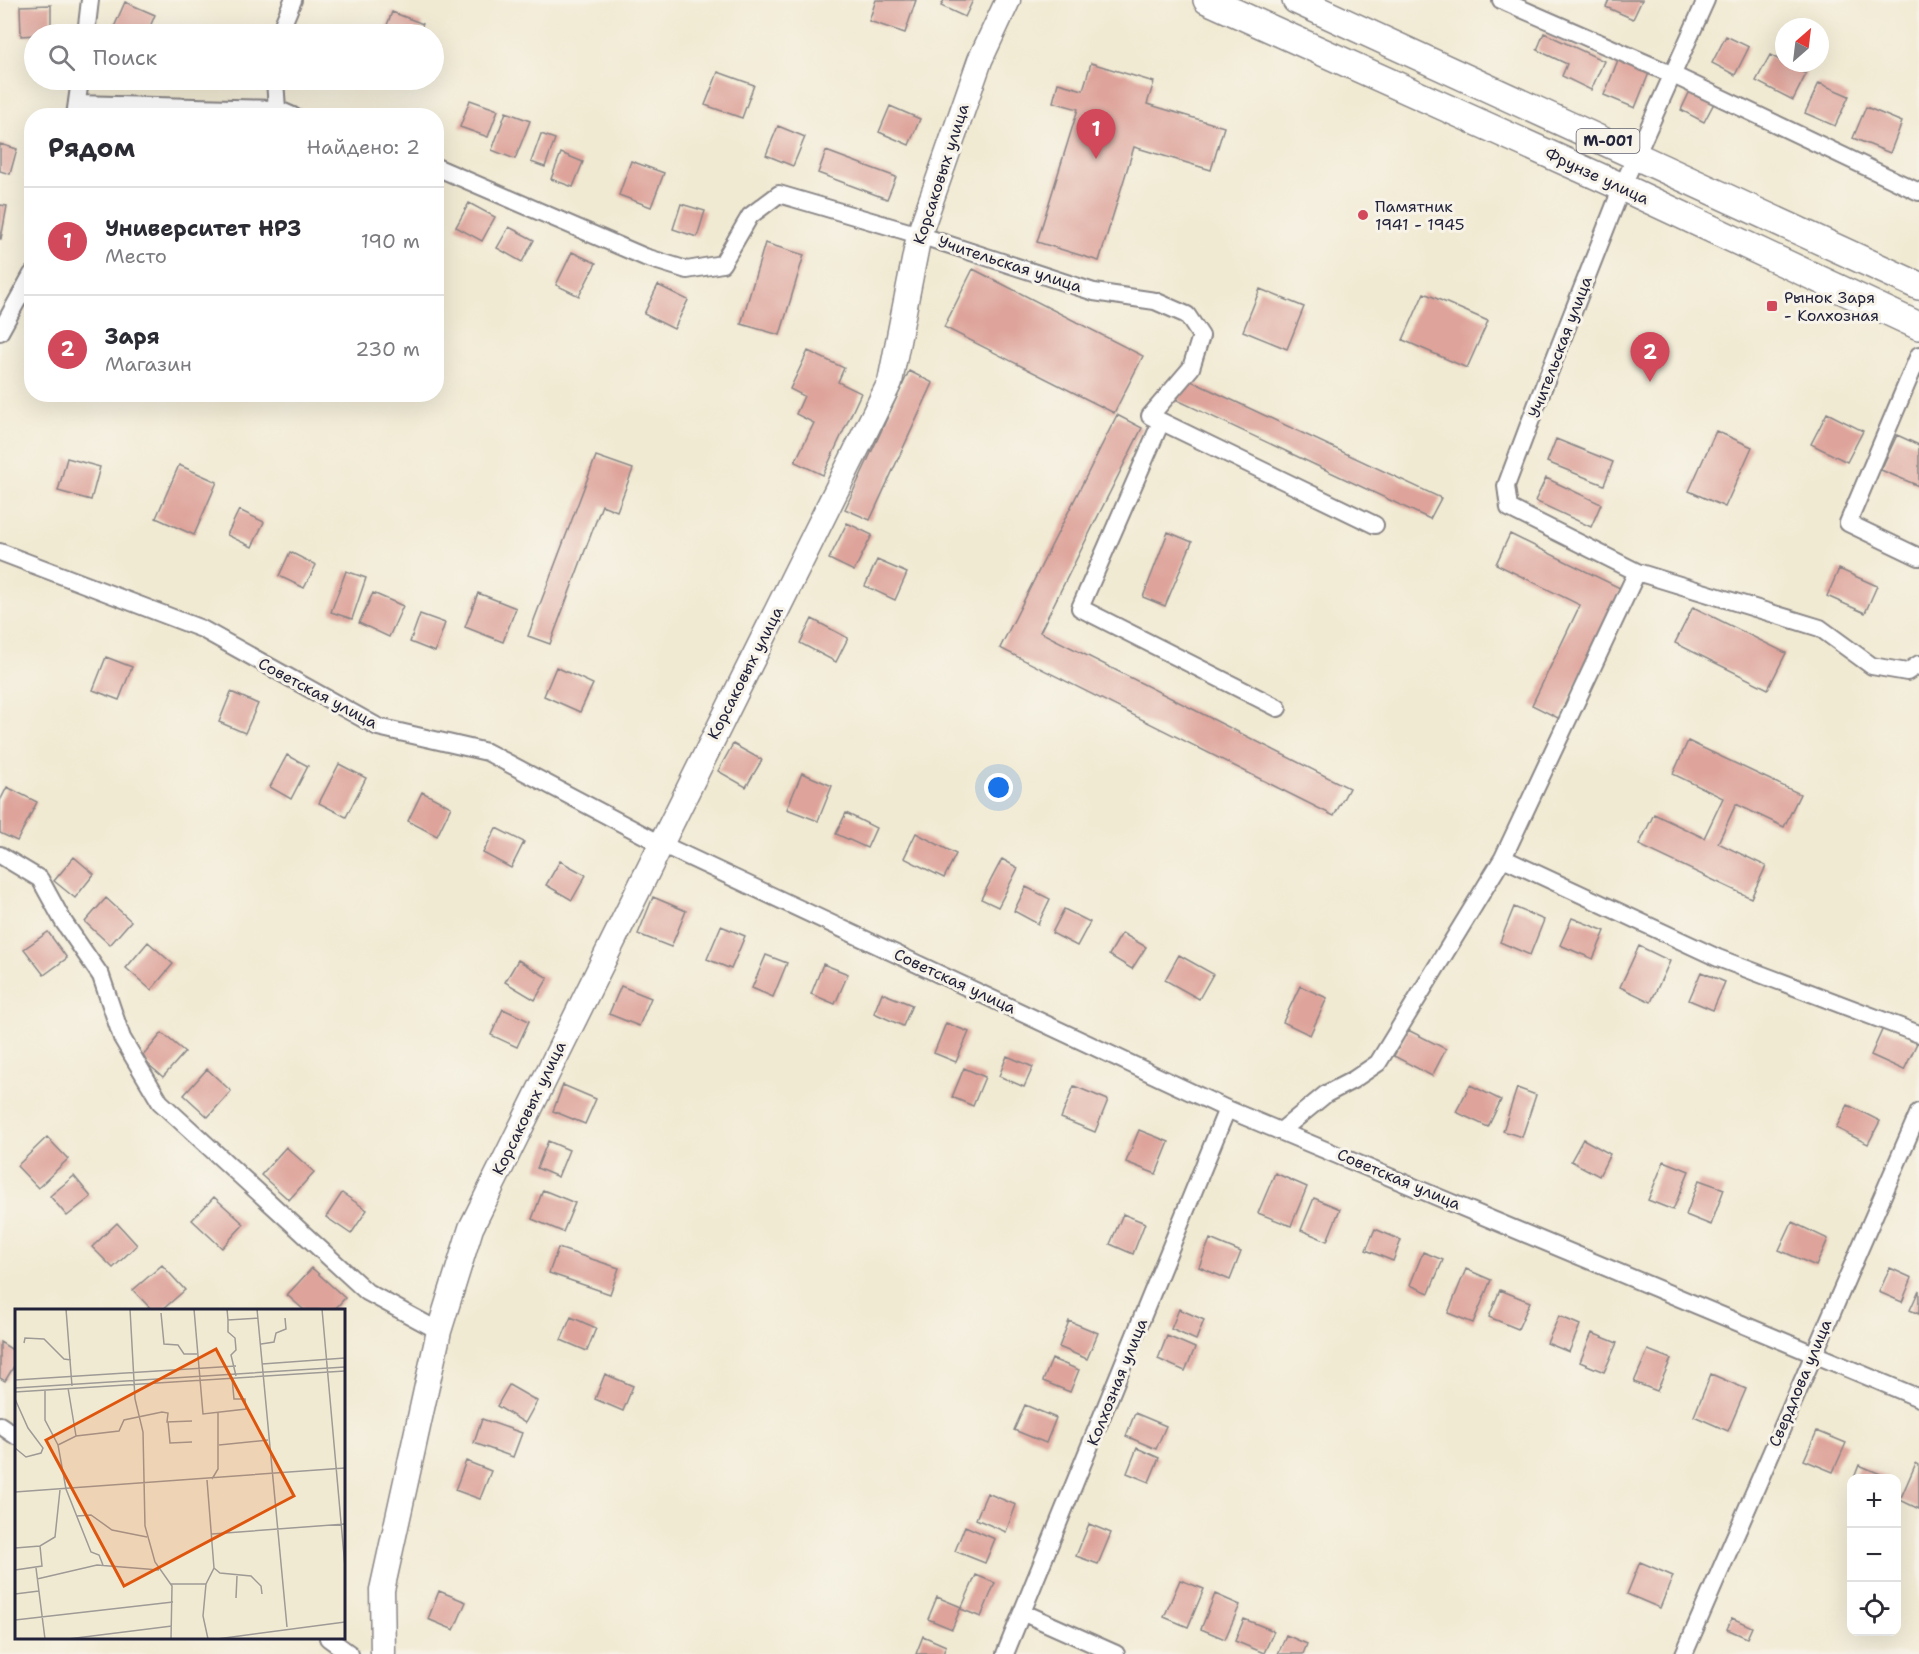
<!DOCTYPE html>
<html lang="ru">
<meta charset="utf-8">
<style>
body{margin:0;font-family:"Shantell Sans",sans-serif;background:#f7f7f7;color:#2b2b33}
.controls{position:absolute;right:18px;bottom:18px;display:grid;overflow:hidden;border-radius:12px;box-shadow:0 6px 24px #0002}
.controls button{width:54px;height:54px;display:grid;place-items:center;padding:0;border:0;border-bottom:2px solid #e1e1e2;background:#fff;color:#2b2b33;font:30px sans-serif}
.compass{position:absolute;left:1775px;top:18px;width:54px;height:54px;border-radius:50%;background:#fff;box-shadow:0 6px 24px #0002;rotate:28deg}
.you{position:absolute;left:999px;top:788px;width:21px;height:21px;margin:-15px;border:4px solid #fff;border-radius:50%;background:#1a73e8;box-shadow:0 0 0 9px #1a73e833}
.badge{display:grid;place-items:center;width:39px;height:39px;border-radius:50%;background:#d1495b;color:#fff;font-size:20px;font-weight:700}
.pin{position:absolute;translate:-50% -50px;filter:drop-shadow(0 2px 3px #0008)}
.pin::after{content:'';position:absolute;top:32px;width:21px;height:18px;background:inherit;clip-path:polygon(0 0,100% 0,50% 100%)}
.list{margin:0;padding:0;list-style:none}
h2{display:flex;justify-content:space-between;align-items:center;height:78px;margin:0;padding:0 24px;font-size:26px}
h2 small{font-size:20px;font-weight:400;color:#7c7c81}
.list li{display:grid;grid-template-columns:39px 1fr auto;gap:18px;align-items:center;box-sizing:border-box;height:108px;padding:0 24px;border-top:2px solid #e1e1e2}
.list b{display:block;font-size:22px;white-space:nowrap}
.list p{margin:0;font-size:20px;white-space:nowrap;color:#7c7c81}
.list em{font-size:20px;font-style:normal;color:#7c7c81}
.icon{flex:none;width:33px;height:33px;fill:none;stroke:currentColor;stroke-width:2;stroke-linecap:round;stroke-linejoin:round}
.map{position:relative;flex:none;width:1919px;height:1654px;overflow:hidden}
.search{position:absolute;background:#fff;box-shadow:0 6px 24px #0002;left:24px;top:24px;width:420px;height:66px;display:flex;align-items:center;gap:15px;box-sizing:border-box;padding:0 21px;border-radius:33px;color:#7c7c81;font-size:22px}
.panel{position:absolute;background:#fff;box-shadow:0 6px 24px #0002;left:24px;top:108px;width:420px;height:294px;border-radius:24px}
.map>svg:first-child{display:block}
</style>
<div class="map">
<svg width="1919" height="1654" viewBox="0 0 1919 1654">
<rect width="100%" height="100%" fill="#f7f3e8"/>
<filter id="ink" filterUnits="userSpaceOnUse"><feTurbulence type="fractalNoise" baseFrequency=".0167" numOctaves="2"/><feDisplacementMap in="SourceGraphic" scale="12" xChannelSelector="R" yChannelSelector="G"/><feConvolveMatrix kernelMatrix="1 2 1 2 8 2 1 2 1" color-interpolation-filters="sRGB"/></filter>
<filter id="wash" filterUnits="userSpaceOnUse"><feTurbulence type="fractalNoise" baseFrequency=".008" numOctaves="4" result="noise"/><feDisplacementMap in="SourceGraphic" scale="24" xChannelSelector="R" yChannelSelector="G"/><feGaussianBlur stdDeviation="1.35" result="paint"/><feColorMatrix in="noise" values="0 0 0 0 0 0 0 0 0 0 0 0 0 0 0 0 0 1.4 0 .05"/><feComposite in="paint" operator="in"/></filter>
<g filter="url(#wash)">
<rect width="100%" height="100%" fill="#f1ead3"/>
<g id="blocks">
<path fill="#dea49b" d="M 876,0 L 916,0 L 905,33 L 869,21 Z
M 944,0 L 973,0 L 965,17 L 941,6 Z
M 1609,0 L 1642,0 L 1633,19 L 1606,7 Z
M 125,2 L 155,15 L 147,34 L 111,34 Z
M 51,5 L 51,34 L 21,36 L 20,6 Z
M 392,12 L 423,24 L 418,34 L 384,33 Z
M 1544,33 L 1604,61 L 1591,90 L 1562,76 L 1567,64 L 1537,50 Z
M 1726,36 L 1749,47 L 1735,75 L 1712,63 Z
M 1770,55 L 1806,74 L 1793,100 L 1756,81 Z
M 1618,60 L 1649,73 L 1635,108 L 1604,95 Z
M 1091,63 L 1154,82 L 1147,104 L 1224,127 L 1211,170 L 1134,147 L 1099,261 L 1037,242 L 1078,109 L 1053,102 L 1058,83 L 1083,90 Z
M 718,72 L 754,85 L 742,118 L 705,105 Z
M 1819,83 L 1849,96 L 1835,126 L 1805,113 Z
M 1690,91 L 1714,103 L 1704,122 L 1681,110 Z
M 470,100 L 498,110 L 488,137 L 460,127 Z
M 890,106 L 920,119 L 909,145 L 879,132 Z
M 1866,107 L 1902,122 L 1890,153 L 1853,138 Z
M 506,112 L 530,121 L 515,159 L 492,150 Z
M 778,126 L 805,137 L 793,166 L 766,155 Z
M 541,134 L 555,139 L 545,167 L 531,162 Z
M 0,144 L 17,149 L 10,174 L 0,171 Z
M 826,151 L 896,177 L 887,199 L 818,173 Z
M 561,153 L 583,162 L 573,187 L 551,179 Z
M 631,161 L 664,173 L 651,207 L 619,195 Z
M 469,203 L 495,217 L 482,241 L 456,227 Z
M 681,204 L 705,211 L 697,237 L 673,229 Z
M 0,205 L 7,206 L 1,239 L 0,239 Z
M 509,227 L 534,240 L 522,262 L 497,248 Z
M 765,243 L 804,255 L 780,335 L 741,324 Z
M 572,252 L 596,263 L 579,296 L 556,285 Z
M 973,269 L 1143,356 L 1114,413 L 944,327 Z
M 658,285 L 688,300 L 674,329 L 644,314 Z
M 1260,289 L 1304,307 L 1287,349 L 1243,331 Z
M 1424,293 L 1488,321 L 1467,368 L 1403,340 Z
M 808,351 L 844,368 L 838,382 L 861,393 L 823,475 L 795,462 L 814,423 L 796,414 L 804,396 L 790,389 Z
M 909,371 L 933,383 L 870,520 L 845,509 Z
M 1187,379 L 1441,498 L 1430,519 L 1177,400 Z
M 1827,413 L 1863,431 L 1847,462 L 1811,444 Z
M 1117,415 L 1142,428 L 1040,632 L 1349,788 L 1334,816 L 1000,648 Z
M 1716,431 L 1752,447 L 1725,507 L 1689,491 Z
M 1897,435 L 1919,445 L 1919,486 L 1881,470 Z
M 1556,439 L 1613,462 L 1604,485 L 1547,462 Z
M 596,456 L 633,469 L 617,511 L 602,505 L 550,644 L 528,636 Z
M 67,458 L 100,467 L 91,500 L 58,491 Z
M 179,465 L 217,482 L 194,535 L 156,518 Z
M 1546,478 L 1601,504 L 1591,527 L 1535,501 Z
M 239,510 L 264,522 L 252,547 L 227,535 Z
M 847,523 L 872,535 L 854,571 L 829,559 Z
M 1168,532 L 1192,542 L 1165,606 L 1143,597 Z
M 1510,534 L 1622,589 L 1560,719 L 1532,705 L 1580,605 L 1496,564 Z
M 290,552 L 316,565 L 304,588 L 279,576 Z
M 877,560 L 907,573 L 895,600 L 865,586 Z
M 1839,569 L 1877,586 L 1865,613 L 1827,596 Z
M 346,571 L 366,578 L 352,619 L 331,612 Z
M 373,593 L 403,606 L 389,637 L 359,623 Z
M 478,593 L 516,608 L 503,642 L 465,627 Z
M 1693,607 L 1786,653 L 1768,689 L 1675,643 Z
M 420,614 L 445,623 L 435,652 L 410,642 Z
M 812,619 L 848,638 L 836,662 L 800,643 Z
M 106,657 L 132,667 L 119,700 L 93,690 Z
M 556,667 L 593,684 L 580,712 L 544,696 Z
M 231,692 L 258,704 L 245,733 L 219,722 Z
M 1688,741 L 1800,794 L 1784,827 L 1736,804 L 1718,843 L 1766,866 L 1751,898 L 1639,845 L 1654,814 L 1704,838 L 1723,798 L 1673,774 Z
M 733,744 L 762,760 L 746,787 L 718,771 Z
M 287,755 L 308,766 L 291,799 L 270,787 Z
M 339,764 L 366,778 L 346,817 L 319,803 Z
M 802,773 L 832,786 L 818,821 L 787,809 Z
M 7,787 L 37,802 L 17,841 L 0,833 L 0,801 Z
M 422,792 L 451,807 L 437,836 L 408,821 Z
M 846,813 L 876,828 L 867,848 L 836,834 Z
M 496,828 L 524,842 L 511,868 L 483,853 Z
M 916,833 L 956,854 L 944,878 L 904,858 Z
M 74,857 L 94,874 L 75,898 L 54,881 Z
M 1002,859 L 1018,868 L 998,907 L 981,899 Z
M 560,861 L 586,875 L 572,900 L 546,885 Z
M 1026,887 L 1050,899 L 1038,924 L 1014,911 Z
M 653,897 L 686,911 L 671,947 L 638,934 Z
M 106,898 L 131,921 L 110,945 L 85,922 Z
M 1514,907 L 1544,920 L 1530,955 L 1500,942 Z
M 1064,909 L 1090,922 L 1077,946 L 1052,933 Z
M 1572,918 L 1605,931 L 1593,959 L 1560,945 Z
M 721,926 L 745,936 L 731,969 L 707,959 Z
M 48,932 L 67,958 L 44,975 L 24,949 Z
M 1122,933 L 1146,947 L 1132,969 L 1109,955 Z
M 148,942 L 173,964 L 151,990 L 126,968 Z
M 1639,946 L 1670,961 L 1651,1002 L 1620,987 Z
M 766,955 L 787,963 L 773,997 L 752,988 Z
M 1179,955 L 1213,974 L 1199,999 L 1165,980 Z
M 518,960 L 548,978 L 535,1000 L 505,982 Z
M 823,964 L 848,974 L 835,1004 L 811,994 Z
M 1701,972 L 1725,982 L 1713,1010 L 1689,1000 Z
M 621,986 L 651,998 L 639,1026 L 609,1014 Z
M 1300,986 L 1327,998 L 1310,1035 L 1283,1022 Z
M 882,993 L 912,1005 L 903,1026 L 874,1013 Z
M 503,1009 L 529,1021 L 517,1047 L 491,1035 Z
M 946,1023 L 969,1032 L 956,1062 L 934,1053 Z
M 1883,1028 L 1917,1043 L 1904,1070 L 1871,1055 Z
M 1408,1030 L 1446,1049 L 1432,1076 L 1394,1056 Z
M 162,1033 L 185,1052 L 163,1077 L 141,1058 Z
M 1007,1056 L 1033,1067 L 1024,1087 L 999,1076 Z
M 964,1068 L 985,1077 L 973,1106 L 952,1097 Z
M 207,1069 L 231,1091 L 208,1117 L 184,1095 Z
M 563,1085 L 596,1099 L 585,1124 L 553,1111 Z
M 1470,1085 L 1501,1100 L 1488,1127 L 1456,1112 Z
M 1074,1086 L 1108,1100 L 1095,1132 L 1061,1118 Z
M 1517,1088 L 1536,1095 L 1522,1137 L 1503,1131 Z
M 1848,1105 L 1880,1121 L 1868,1144 L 1836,1128 Z
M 1139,1130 L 1169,1142 L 1156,1174 L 1126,1162 Z
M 47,1137 L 68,1159 L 38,1188 L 17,1166 Z
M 1583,1139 L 1610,1154 L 1599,1176 L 1571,1161 Z
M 548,1141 L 569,1150 L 558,1177 L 537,1168 Z
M 286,1147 L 314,1172 L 289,1200 L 261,1175 Z
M 1664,1161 L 1689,1171 L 1673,1210 L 1648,1200 Z
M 1275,1173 L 1307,1187 L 1291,1226 L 1258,1213 Z
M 74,1176 L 91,1197 L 67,1216 L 50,1196 Z
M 1699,1180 L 1724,1189 L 1711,1225 L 1686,1215 Z
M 543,1190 L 575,1203 L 563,1232 L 532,1219 Z
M 342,1193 L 367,1210 L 351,1234 L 326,1217 Z
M 214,1197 L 244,1224 L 222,1248 L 192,1220 Z
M 1314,1198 L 1340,1209 L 1327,1241 L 1301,1230 Z
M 1123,1214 L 1145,1223 L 1133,1254 L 1110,1244 Z
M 1792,1222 L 1828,1239 L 1816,1266 L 1779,1250 Z
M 117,1223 L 137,1245 L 113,1268 L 92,1247 Z
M 1375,1229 L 1401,1240 L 1393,1261 L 1366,1250 Z
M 1210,1239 L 1241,1252 L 1230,1280 L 1199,1267 Z
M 558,1248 L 619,1268 L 610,1294 L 549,1273 Z
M 1423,1252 L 1443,1260 L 1429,1293 L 1410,1285 Z
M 162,1265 L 185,1290 L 162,1310 L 152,1310 L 133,1290 Z
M 312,1268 L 345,1298 L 334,1310 L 304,1310 L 287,1295 Z
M 1890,1268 L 1912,1278 L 1902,1302 L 1879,1292 Z
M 1466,1269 L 1491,1280 L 1473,1323 L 1448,1313 Z
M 1500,1290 L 1530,1302 L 1518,1329 L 1489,1317 Z
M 1919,1290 L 1919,1314 L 1910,1310 Z
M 1179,1309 L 1204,1320 L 1196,1340 L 1171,1329 Z
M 1559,1316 L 1580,1325 L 1569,1352 L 1547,1343 Z
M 571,1317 L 596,1328 L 587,1351 L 561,1340 Z
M 1069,1321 L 1098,1333 L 1087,1359 L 1059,1347 Z
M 1592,1333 L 1617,1343 L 1604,1372 L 1580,1362 Z
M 1167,1336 L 1195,1348 L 1185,1371 L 1158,1359 Z
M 0,1342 L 16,1352 L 16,1363 L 5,1381 L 0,1378 Z
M 1648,1350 L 1671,1359 L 1657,1391 L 1634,1382 Z
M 1052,1359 L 1079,1370 L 1070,1392 L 1043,1381 Z
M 605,1374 L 633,1386 L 623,1411 L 595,1399 Z
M 1711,1374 L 1746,1389 L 1728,1431 L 1694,1416 Z
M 509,1385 L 537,1401 L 525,1423 L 497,1406 Z
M 1025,1405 L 1056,1418 L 1046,1443 L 1014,1430 Z
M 1135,1413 L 1166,1426 L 1156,1449 L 1126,1436 Z
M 482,1419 L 522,1433 L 513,1457 L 474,1443 Z
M 1817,1431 L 1846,1443 L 1833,1472 L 1804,1460 Z
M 1137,1448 L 1159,1458 L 1149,1482 L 1127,1473 Z
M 466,1461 L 491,1471 L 480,1499 L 455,1490 Z
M 1916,1463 L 1919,1465 L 1919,1509 L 1900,1500 Z
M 1859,1465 L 1890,1478 L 1854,1478 Z
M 987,1493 L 1016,1505 L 1006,1532 L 976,1519 Z
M 1089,1524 L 1111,1533 L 1098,1564 L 1076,1556 Z
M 965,1526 L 995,1539 L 985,1563 L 955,1551 Z
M 1640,1562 L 1673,1576 L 1660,1608 L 1627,1594 Z
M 976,1575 L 995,1583 L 981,1617 L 961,1609 Z
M 1180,1580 L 1204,1589 L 1188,1627 L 1164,1617 Z
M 439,1591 L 466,1602 L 454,1630 L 428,1619 Z
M 1215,1594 L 1240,1605 L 1225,1639 L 1201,1629 Z
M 937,1597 L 961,1607 L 952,1629 L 928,1619 Z
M 1732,1618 L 1752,1627 L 1747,1638 L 1727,1629 Z
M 1244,1619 L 1274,1631 L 1264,1653 L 1235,1641 Z
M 1286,1635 L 1307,1644 L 1303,1654 L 1278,1654 Z
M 923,1636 L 946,1646 L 943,1654 L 916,1654 Z"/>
</g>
</g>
<g filter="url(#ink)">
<use href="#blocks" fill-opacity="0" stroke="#8a8687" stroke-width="1.5"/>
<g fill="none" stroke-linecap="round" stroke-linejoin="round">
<g stroke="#8a8687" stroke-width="20">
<path id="street" d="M 1501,0 L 1671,74 L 1919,192
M 1706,0 L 1622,187 L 1536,406 L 1506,486 L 1509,508 L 1637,572 L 1820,628 L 1872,666 L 1907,672 L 1919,664
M 86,34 L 90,0
M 279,34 L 293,0
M 275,80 L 277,109
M 77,104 L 277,109 L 293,116
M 75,116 L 80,80
M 436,167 L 645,257 L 687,270 L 722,264 L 750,216 L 779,194 L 919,235 L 1094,292 L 1155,301 L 1187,315 L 1201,336 L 1191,368 L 1150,416 L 1375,525
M 0,332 L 32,274
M 1919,355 L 1848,523 L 1919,557
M 1161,422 L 1080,608 L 1278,708
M 0,552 L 202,629 L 378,727 L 487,752 L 659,843 L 1227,1109 L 1919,1398
M 0,855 L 40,879 L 63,921 L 101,976 L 122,1038 L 160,1102 L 367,1292 L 439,1331
M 1503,858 L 1718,958 L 1919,1034
M 1282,1130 L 1326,1094 L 1353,1080 L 1378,1063 L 1503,858 L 1637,572
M 0,1425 L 16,1436
M 1024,1613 L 1116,1654
M 328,1638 L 350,1654
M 1005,1654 L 1227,1109
M 1684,1654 L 1919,1112"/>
</g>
<g stroke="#8a8687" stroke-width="27">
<path id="secondary" d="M 383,1654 L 382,1590 L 439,1331 L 471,1228 L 890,382 L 919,235 L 980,60 L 1008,0"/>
</g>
<g stroke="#8a8687" stroke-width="30">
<path id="primary" d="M 1207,0 L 1622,187 L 1919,326
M 1296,0 L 1919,286"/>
</g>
<use href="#street" stroke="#fff" stroke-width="16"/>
<use href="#secondary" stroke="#fff" stroke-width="24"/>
<use href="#primary" stroke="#fff" stroke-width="27"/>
</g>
</g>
<g fill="#d1495b" stroke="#f7f3e8" stroke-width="2">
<circle cx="1363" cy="215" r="6"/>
<rect x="1766" y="300" width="12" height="12" rx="3"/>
</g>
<g text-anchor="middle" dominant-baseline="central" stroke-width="6" stroke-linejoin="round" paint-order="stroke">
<rect fill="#f7f3e8" stroke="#62616f" stroke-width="1.5" x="1576.5" y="129" width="63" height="24" rx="4.5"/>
<g font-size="15" font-weight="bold" fill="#22223b">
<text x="1608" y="141">M-001</text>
</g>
<g font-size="16" fill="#22223b" stroke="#f7f3e8">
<text transform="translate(941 174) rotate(-72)">Корсаковых улица</text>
<text transform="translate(1597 176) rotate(25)">Фрунзе улица</text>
<text transform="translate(1010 264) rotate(18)">Учительская улица</text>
<text transform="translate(1560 347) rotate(-69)">Учительская улица</text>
<text transform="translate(745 673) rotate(-63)">Корсаковых улица</text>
<text transform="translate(318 693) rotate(28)">Советская улица</text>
<text transform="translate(955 981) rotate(25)">Советская улица</text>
<text transform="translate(529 1108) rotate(-64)">Корсаковых улица</text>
<text transform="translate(1399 1179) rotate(23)">Советская улица</text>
<text transform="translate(1117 1382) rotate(-68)">Колхозная улица</text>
<text transform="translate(1800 1383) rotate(-67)">Свердлова улица</text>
</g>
<g font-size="16" fill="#22223b" stroke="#f7f3e8" text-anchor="start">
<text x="1375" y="206">Памятник<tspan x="1375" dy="18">1941 - 1945</tspan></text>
<text x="1784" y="297">Рынок Заря<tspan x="1784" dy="18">- Колхозная</tspan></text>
</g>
</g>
<g transform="translate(15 1309)">
<rect width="330" height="330" fill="#f1ead3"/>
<path fill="none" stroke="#9e9a96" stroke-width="1.5" d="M 51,0 L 57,77M 115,0 L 120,90 L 128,123 L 130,217 L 140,253 L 157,277 L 156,330M 179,0 L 188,105 L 231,100 L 230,90 L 219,90 L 217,69M 212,0 L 213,11 L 243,9M 242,0 L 272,318M 307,0 L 330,258M 146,4 L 149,35 L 163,36 L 169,45 L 182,45M 213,11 L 213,23 L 220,29 L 221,41 L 216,46 L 221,67M 9,34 L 10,29 L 29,30 L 49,50 L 56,51M 246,35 L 259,33 L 261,24 L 271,20 L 270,9M 247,55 L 330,49M 0,71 L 221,57M 0,79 L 330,58M 53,79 L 61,127M 30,82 L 30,111 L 43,136 L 51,180 L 76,243 L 84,246 L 88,256M 0,83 L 330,62M 0,90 L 13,119 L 28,139 L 26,144 L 11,148 L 0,139M 153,113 L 155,134 L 177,133M 43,136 L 61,127 L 104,122 L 109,111 L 147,103 L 153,104 L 152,113 L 177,112M 204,136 L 253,131M 197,170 L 203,160 L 203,104M 192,171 L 199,259 L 191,275 L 188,307 L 193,330M 0,183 L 330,159M 62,207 L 76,206 L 97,221 L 132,228M 197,225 L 330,215M 0,239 L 25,237 L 40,228 L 45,181M 21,259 L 30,330M 199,259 L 205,264 L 236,267 L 246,277 L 247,285M 0,261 L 27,257 L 25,237M 22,270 L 82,256 L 144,261M 156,275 L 191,275M 0,285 L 24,282M 221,289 L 222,267M 0,311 L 158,293M 53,330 L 157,317M 202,330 L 330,313"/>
<path fill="#de560e" fill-opacity="0.15" stroke="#de560e" stroke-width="3" d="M 201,40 L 279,187 L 109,277 L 31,131 Z"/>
<rect width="330" height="330" fill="none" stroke="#22223b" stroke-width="3"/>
</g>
</svg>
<div class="controls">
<button>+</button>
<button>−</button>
<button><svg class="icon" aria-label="locate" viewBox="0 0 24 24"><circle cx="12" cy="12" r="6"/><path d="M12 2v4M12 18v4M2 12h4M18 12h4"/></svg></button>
</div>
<svg class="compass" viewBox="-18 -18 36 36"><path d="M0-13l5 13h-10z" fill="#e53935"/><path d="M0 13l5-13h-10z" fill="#7c7c81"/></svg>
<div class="you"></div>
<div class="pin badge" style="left:1096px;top:159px">1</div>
<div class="pin badge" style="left:1650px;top:382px">2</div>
<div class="search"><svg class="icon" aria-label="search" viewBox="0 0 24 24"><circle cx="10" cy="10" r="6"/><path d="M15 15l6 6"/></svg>Поиск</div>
<section class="panel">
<h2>Рядом<small>Найдено: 2</small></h2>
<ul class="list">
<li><span class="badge">1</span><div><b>Университет НРЗ</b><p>Место</p></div><em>190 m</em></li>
<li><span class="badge">2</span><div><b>Заря</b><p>Магазин</p></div><em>230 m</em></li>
</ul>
</section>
</div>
